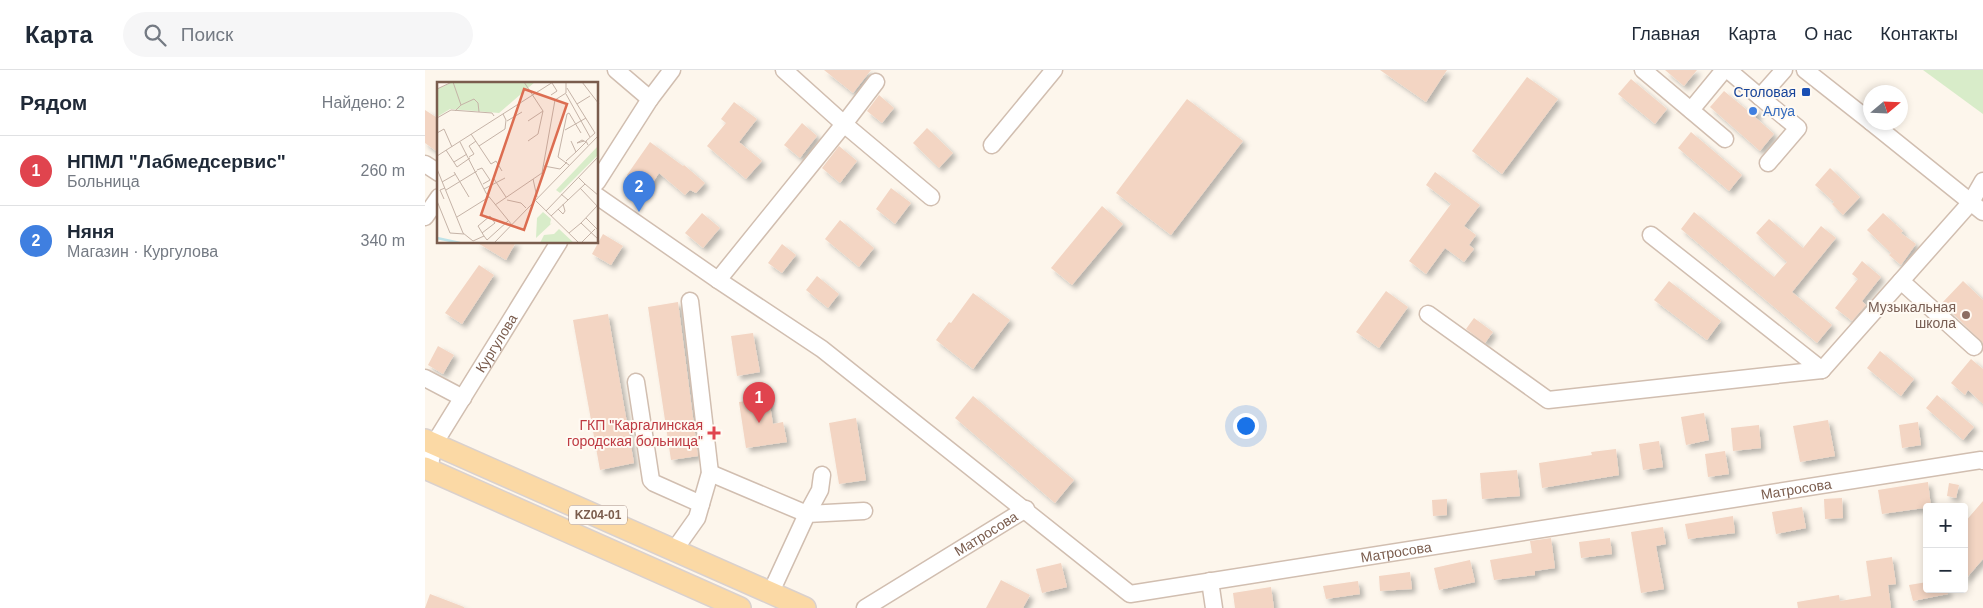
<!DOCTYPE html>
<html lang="ru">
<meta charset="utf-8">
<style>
body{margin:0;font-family:Arial,sans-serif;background:#f6f6f7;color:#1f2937}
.controls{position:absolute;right:15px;bottom:15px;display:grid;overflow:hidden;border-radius:5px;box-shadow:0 2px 8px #0003}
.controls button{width:45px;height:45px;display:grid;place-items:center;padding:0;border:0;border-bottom:1px solid #e0e1e3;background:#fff;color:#1f2937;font:25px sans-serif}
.compass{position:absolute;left:1438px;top:15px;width:45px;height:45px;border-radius:50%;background:#fff;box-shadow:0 2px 8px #0003;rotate:71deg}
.you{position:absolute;left:820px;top:355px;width:18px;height:18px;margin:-12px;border:4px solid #fff;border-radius:50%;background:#1a73e8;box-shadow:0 0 0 8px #1a73e833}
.badge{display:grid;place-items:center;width:32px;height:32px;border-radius:50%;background:#db2777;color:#fff;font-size:16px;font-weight:700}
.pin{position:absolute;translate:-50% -41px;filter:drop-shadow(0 1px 2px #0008)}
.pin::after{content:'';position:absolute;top:26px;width:18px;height:15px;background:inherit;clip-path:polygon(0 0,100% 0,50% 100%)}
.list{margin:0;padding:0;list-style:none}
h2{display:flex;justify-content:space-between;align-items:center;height:65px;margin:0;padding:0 20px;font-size:21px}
h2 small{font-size:16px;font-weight:400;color:#747a83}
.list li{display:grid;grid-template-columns:32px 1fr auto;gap:15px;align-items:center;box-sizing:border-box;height:70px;padding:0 20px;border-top:1px solid #e0e1e3}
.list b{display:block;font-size:19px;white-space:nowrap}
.list p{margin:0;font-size:16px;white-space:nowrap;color:#747a83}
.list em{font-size:16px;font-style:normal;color:#747a83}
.icon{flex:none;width:28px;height:28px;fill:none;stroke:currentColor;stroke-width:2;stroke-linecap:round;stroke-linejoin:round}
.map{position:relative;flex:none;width:1558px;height:538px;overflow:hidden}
header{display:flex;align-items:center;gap:30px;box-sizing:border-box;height:70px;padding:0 25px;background:#fff;border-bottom:1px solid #e0e1e3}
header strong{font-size:24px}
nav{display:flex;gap:28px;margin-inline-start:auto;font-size:18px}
.search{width:350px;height:45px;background:#f6f6f7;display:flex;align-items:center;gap:12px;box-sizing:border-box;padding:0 18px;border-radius:28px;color:#747a83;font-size:19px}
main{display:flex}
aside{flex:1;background:#fff}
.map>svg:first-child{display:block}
</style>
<header>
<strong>Карта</strong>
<div class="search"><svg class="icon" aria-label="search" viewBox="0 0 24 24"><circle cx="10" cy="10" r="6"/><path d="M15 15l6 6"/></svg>Поиск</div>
<nav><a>Главная</a><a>Карта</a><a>О нас</a><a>Контакты</a></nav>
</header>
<main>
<aside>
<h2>Рядом<small>Найдено: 2</small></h2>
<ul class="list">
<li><span class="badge" style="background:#e0444e">1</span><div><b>НПМЛ &quot;Лабмедсервис&quot;</b><p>Больница</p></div><em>260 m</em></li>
<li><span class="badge" style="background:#3f7fe0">2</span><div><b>Няня</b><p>Магазин · Кургулова</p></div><em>340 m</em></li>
</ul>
</aside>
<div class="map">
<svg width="1558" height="538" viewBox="0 0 1558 538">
<defs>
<filter id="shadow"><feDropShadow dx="4" dy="4" stdDeviation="2.5" flood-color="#0004"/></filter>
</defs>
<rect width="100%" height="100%" fill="#fdf6ec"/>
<path fill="#d8ecc9" d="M 1498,0 L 1558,0 L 1558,44 Z"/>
<path fill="#f3d5c3" filter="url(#shadow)" d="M 399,0 L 446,0 L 428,23 Z
M 955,0 L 1022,0 L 1001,32 Z
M 1240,0 L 1272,0 L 1259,16 Z
M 1102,7 L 1133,29 L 1077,104 L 1047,81 Z
M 1206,9 L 1242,39 L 1230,54 L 1193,24 Z
M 1299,21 L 1322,40 L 1326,36 L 1334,42 L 1330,47 L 1349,64 L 1335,81 L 1285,37 Z
M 454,25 L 469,38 L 457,53 L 442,41 Z
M 762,29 L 818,71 L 746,165 L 691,123 Z
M 309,32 L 332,49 L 314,72 L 337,91 L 321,109 L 282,76 L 301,53 L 296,49 Z
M 0,40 L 14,49 L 14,83 L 0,73 Z
M 377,53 L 392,66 L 375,88 L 359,75 Z
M 502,58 L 528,83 L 514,98 L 488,73 Z
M 1266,62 L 1317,105 L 1304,121 L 1253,78 Z
M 225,72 L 258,96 L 259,95 L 280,113 L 271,123 L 265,120 L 260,125 L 234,103 L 223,120 L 202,105 Z
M 414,76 L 432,91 L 415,113 L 397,98 Z
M 1405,98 L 1435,127 L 1418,145 L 1407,134 L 1409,132 L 1390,115 Z
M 1010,102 L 1055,135 L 1039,156 L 1051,165 L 1044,175 L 1049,179 L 1039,192 L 1020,178 L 1001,204 L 984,191 L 1026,134 L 1001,115 Z
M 466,118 L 486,133 L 470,154 L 451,139 Z
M 677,136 L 698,154 L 647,215 L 626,198 Z
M 1269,142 L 1349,207 L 1362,192 L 1331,163 L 1344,149 L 1378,178 L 1396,156 L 1411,168 L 1367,222 L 1407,255 L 1392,273 L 1256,159 Z
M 277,143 L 295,158 L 278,178 L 260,163 Z
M 1458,143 L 1478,161 L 1476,163 L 1491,174 L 1476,195 L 1464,185 L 1466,183 L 1442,160 Z
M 415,150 L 449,178 L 434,197 L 400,169 Z
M 178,164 L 198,176 L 186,195 L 167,184 Z
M 51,172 L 91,172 L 81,190 Z
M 357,174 L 371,185 L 357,203 L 343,193 Z
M 1437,191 L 1456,207 L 1437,231 L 1441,235 L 1427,251 L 1410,238 L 1433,209 L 1427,204 Z
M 54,195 L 69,205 L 37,254 L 20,243 Z
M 392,206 L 414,224 L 403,238 L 381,220 Z
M 1244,211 L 1296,251 L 1282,270 L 1229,230 Z
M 1538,211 L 1558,230 L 1558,273 L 1517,233 Z
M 961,221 L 983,237 L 954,278 L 931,262 Z
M 548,223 L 585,250 L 548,299 L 511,270 L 524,252 L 526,253 Z
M 253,232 L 273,386 L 246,390 L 223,237 Z
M 183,244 L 209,393 L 175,400 L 148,250 Z
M 1049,248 L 1068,262 L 1060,273 L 1041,259 Z
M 328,263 L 335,302 L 312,306 L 306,266 Z
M 13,276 L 29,285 L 18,304 L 3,295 Z
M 1455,281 L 1489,309 L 1476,326 L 1442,298 Z
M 1546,289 L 1558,299 L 1558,334 L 1543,320 L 1540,325 L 1526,313 Z
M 1512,325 L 1549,357 L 1538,370 L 1501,338 Z
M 548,326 L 649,410 L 630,433 L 530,348 Z
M 344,328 L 348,354 L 358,352 L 362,372 L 321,378 L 314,332 Z
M 1279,343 L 1284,370 L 1261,375 L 1256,347 Z
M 431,348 L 441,410 L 414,414 L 404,353 Z
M 1403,350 L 1410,386 L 1375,392 L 1368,356 Z
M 1493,352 L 1496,375 L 1477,378 L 1474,355 Z
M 1334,355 L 1336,378 L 1308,381 L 1306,358 Z
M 1234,371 L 1238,397 L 1218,400 L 1214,374 Z
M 1191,379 L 1194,405 L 1117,418 L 1114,393 L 1167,385 L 1166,382 Z
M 1300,381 L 1304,404 L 1283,407 L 1280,384 Z
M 1092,400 L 1095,426 L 1057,429 L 1055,403 Z
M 1503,412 L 1506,437 L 1457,444 L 1453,420 Z
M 1524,413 L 1534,415 L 1531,428 L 1522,426 Z
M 1417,428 L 1418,448 L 1400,449 L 1399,429 Z
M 1022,429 L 1022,445 L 1008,446 L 1007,430 Z
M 1558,431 L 1558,489 L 1539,511 L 1539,453 Z
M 1377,437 L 1381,458 L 1351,464 L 1347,442 Z
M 1308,446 L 1310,463 L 1263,469 L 1260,454 Z
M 1238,457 L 1241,474 L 1231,476 L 1239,519 L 1216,523 L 1206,462 Z
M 1126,468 L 1130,498 L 1110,501 L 1110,505 L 1069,510 L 1065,490 L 1107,483 L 1105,471 Z
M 1185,468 L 1187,484 L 1156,488 L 1154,472 Z
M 1467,487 L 1471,514 L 1463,515 L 1466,538 L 1373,538 L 1372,532 L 1414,525 L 1415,531 L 1446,526 L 1441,491 Z
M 1045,490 L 1050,512 L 1014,520 L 1009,498 Z
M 636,493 L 642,517 L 617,523 L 611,499 Z
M 985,502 L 987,519 L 955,521 L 954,506 Z
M 576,510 L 605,525 L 598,538 L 561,538 Z
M 933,511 L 935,524 L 901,529 L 898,516 Z
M 1502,512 L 1502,519 L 1523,519 L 1523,524 L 1488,531 L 1484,515 Z
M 846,517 L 849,538 L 810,538 L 808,523 Z
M 5,524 L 39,537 L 39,538 L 0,538 Z"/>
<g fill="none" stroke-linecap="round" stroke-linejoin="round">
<g stroke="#d1beb0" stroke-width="19">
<g id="minor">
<path d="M 191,0 L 225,29"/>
<path d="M 359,0 L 419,54 L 506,127"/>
<path d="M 1218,0 L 1300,69"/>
<path d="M 1303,0 L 1335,27 L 1359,0"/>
<path d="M 1380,0 L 1446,52"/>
<path d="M 1335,27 L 1373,58 L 1343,93"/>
<path d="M 1266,40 L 1299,0"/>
<path d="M 1446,52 L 1558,142"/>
<path d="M 567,75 L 629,0"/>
<path d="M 0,94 L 14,103"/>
<path d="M 172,112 L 225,29 L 247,0"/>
<path id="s1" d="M 172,126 L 293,210 L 397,279 L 705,524 L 1556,390 L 1558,391"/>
<path d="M 0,147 L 14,127"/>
<path d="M 1226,165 L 1397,300"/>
<path d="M 293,210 L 419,54 L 451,12"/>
<path d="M 1476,211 L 1549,277"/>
<path d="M 1003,244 L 1123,330 L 1397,300 L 1546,132 L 1558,111"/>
<path d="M 0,308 L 38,328"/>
<path d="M 211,312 L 226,410 L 229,413 L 276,434"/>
<path id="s2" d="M 4,400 L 9,374 L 134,172"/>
<path d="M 285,403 L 382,444 L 395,420 L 397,405"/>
<path d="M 250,479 L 272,448 L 285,403 L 265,231"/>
<path d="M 785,511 L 789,538"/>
<path d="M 346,522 L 382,444 L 439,441"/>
<path id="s3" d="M 440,538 L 601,439"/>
</g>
</g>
<g stroke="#dad1cd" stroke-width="24">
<path id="major" d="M 0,370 L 380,538
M 0,398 L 315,538"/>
</g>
<use href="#minor" stroke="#fff" stroke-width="16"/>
<use href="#major" stroke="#fbd9a5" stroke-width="21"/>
</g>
<rect fill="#1a4fb4" stroke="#fffaf3" stroke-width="2" x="1376" y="17" width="10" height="10" rx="2.5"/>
<circle fill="#3f7fe0" stroke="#fffaf3" stroke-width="2" cx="1328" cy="41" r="5"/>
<circle fill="#8d6e63" stroke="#fffaf3" stroke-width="2" cx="1541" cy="245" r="5"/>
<path fill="#e0444e" stroke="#fffaf3" stroke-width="2" d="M286.5 355.5h5v5h5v5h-5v5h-5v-5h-5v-5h5z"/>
<g text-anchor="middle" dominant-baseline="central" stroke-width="4" stroke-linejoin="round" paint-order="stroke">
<rect fill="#fffaf3" stroke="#a28b7f" stroke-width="1" x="144" y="435.5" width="58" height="19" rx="4"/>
<g font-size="12" font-weight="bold" fill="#7a5c4d">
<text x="173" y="445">KZ04-01</text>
</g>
<g font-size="14" fill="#164399" stroke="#fffaf3" text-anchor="end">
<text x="1371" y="22">Столовая</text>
</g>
<g font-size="14" fill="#366cbe" stroke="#fffaf3" text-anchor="start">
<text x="1338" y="41">Алуа</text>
</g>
<g font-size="14" fill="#785e54" stroke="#fffaf3" text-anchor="end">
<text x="1531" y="237">Музыкальная<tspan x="1531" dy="16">школа</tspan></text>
</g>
<g font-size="14" fill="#7a5c4d" stroke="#fffaf3">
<text stroke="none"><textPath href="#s2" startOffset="145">Кургулова</textPath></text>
<text stroke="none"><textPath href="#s1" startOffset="1340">Матросова</textPath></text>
<text stroke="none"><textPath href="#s3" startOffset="142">Матросова</textPath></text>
<text stroke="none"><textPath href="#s1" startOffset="935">Матросова</textPath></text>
</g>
<g font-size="14" fill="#be3a42" stroke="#fffaf3" text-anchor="end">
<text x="278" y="355">ГКП "Каргалинская<tspan x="278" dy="16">городская больница"</tspan></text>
</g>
</g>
<g transform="translate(12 12)">
<rect width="161" height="161" fill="#fdf6ec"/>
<path d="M 16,0 L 98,0 L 62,31 L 13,27 L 0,35 L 0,7 ZM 161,64 L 161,73 L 123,111 L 119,108 ZM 106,130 L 114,137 L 113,142 L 115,141 L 99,156 L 100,136 ZM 122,147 L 137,161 L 103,161 L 107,153 L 117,152 Z" fill="#d8ecc9"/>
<path fill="none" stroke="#bfe3e8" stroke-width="2.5" d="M 0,156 L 23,161"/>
<path fill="none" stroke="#c5b3a7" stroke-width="1" d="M 16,0 L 24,23 L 18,29M 87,0 L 106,29 L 101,52 L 91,59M 145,0 L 162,22M 130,6 L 158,51 L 149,59 L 151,63M 0,7 L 15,0M 129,12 L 153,55M 114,13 L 120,9 L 115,1M 140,22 L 153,14M 24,23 L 37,17 L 41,21 L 42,30M 0,36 L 14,28 L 55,31 L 57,34M 70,39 L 85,30M 91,39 L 106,29M 128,48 L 149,36M 0,51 L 7,47 L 15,65M 34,52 L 54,82 L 59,79 L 65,89M 23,60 L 49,111 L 75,143M 42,64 L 68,47 L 69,38 L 66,32M 9,68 L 20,85 L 33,76M 139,70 L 149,60 L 145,58 L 140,61 L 147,59M 0,74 L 116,0M 32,75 L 37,72 L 32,64 L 39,59M 129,79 L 139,70 L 134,59M 17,80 L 30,72M 132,83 L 121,75 L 130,32 L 132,31 L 144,51M 107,84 L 123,87 L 130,80M 0,87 L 26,151 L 36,159 L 47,154M 40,88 L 45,86 L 53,98 L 46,102M 17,90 L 32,115M 57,97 L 69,115M 96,97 L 100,115M 5,100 L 19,92M 148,102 L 162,114M 143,106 L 162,126M 47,107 L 68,96M 9,108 L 40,89M 124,112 L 131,118 L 148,102 L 141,95M 7,117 L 3,108 L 8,106M 70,118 L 84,121 L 89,126M 0,119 L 13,151 L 27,152M 99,119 L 142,161M 58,123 L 105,91 L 118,18 L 129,11 L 129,0M 121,127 L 126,132 L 128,129 L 126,122M 109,129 L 162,74M 114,134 L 131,118M 20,135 L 52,115M 149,136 L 162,149M 144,141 L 160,124M 45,151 L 58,141 L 53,134 L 41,144 L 47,154 L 50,158 L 71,139M 132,151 L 144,141 L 162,158M 57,161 L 162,53M 144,161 L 158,147"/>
<path fill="#dc6d51" fill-opacity="0.15" stroke="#dc6d51" stroke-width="2.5" d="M 87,7 L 130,22 L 87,148 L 44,133 Z"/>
<rect width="161" height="161" fill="none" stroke="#7a5c4d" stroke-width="2.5"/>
</g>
</svg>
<div class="controls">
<button>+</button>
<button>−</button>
</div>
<svg class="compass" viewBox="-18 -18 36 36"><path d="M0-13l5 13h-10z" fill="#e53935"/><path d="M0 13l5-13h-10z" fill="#747a83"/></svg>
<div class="you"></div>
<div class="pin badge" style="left:334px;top:353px;background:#e0444e">1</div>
<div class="pin badge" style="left:214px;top:142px;background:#3f7fe0">2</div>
</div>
</main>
